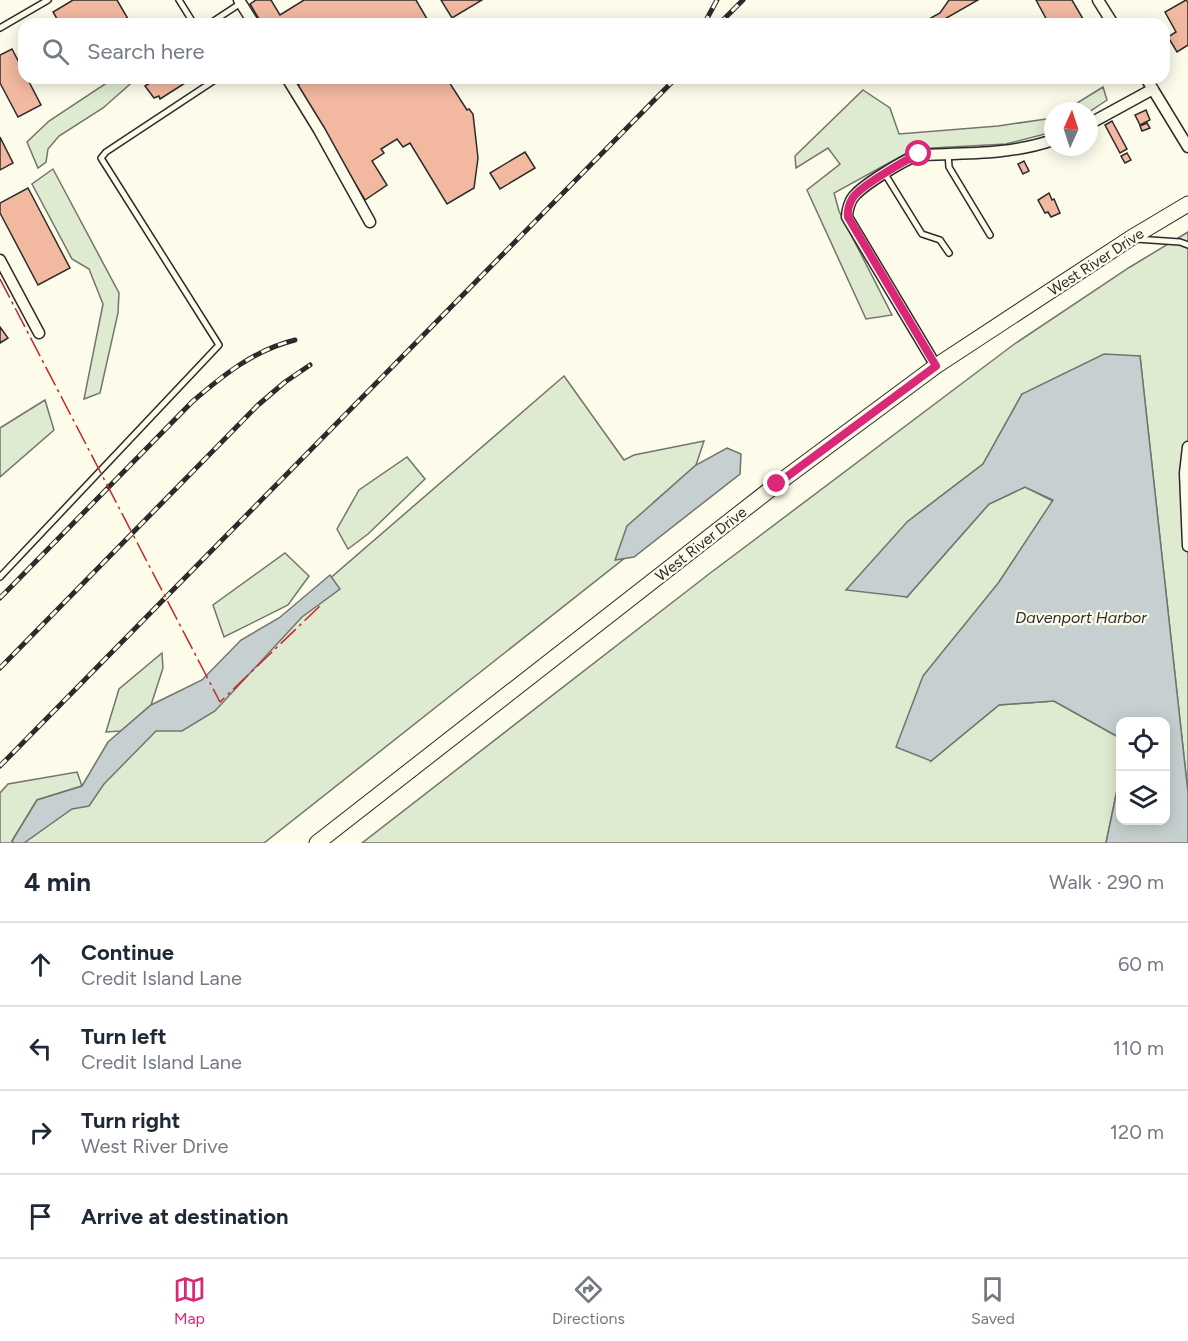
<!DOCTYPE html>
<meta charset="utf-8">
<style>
body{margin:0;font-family:Figtree,sans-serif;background:#f6f6f7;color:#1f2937}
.controls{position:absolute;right:18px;bottom:18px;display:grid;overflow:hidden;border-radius:12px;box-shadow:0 3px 15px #0003}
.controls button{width:54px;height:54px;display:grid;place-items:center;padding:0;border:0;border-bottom:2px solid #e0e1e3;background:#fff;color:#1f2937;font:30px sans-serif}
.compass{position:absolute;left:1044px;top:102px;width:54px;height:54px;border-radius:50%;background:#fff;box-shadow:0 3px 15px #0003;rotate:3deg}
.stop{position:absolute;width:18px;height:18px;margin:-14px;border:4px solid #db2777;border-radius:50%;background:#fff}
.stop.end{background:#db2777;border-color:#fff;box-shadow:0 2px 6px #0008}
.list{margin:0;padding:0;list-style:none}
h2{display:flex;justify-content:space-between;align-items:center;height:78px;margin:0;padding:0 24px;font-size:26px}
h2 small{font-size:20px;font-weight:400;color:#747a83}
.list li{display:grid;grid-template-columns:39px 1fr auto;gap:18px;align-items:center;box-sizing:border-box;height:84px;padding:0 24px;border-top:2px solid #e0e1e3}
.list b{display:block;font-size:22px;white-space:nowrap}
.list p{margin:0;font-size:20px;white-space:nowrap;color:#747a83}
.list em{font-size:20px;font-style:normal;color:#747a83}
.icon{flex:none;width:33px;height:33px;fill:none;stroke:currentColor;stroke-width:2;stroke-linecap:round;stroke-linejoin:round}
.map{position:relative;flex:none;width:1188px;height:843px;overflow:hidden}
.search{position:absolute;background:#fff;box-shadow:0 3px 15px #0003;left:18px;right:18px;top:18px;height:66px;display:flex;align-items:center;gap:15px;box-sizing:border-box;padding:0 21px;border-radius:18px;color:#747a83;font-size:22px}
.sheet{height:414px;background:#fff}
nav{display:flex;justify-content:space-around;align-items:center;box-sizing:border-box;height:84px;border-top:2px solid #e0e1e3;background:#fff;font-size:16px;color:#747a83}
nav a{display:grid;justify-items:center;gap:3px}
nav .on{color:#db2777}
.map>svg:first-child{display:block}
</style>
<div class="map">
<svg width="1188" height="843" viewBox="0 0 1188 843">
<rect width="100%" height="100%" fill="#fdfbea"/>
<path fill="#deebd1" stroke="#74746e" stroke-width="1.5" d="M 114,78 L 137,78 L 103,108 L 59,136 L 48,149 L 46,162 L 38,168 L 27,142 L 49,121 Z
M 1103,87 L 1107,100 L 1089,112 L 1064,111 Z
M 863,90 L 890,108 L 899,134 L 998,126 L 1053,118 L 1053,132 L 1006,144 L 914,149 L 834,193 L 839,211 L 892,315 L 866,319 L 807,190 L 840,164 L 828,148 L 796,168 L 795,156 Z
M 53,169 L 119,293 L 118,313 L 100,393 L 84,399 L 103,304 L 89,269 L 72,259 L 32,184 Z
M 1188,232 L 1188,793 L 1140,356 L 1022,394 L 983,464 L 907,522 L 907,597 L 989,504 L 1025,487 L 1053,501 L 999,582 L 931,761 L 999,705 L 1054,701 L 1120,738 L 1120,776 L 1106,843 L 362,843 L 709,574 L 1013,345 L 1130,267 Z
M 564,376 L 624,460 L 634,455 L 704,441 L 696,465 L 654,502 L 669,523 L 264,843 L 24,843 Z
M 45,400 L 54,430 L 0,477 L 0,428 Z
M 407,457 L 425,479 L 368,534 L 348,549 L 337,529 L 359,490 Z
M 285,553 L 309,576 L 288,605 L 224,637 L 213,605 Z
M 162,653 L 163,668 L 151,705 L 121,731 L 106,732 L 119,689 Z
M 77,772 L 82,786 L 37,800 L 12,841 L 14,843 L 0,843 L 0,793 L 8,784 Z"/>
<path fill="#c7d0d0" stroke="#74746e" stroke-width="1.5" d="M 1104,354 L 1140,356 L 1188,793 L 1188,843 L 1106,843 L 1120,776 L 1120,820 L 1166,820 L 1166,722 L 1120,722 L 1120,738 L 1054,701 L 999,705 L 931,761 L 896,747 L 923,676 L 999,582 L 1053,500 L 1025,487 L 989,504 L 907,597 L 846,590 L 907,522 L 983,464 L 1022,394 Z
M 727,448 L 741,454 L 740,474 L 634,557 L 615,560 L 627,526 L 696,465 Z
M 330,575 L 340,589 L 302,617 L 215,711 L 182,731 L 156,731 L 104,784 L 89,806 L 72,809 L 24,843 L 14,843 L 12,841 L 37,800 L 82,786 L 108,742 L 151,705 L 202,680 L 241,640 L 279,618 Z"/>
<path fill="#f2b8a0" stroke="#2b2b2b" stroke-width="1.5" d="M 73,0 L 117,0 L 131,24 L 60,24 L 53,12 Z
M 256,0 L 271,0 L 280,15 L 304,0 L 416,0 L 430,24 L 262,24 L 250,4 Z
M 441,0 L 482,0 L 452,18 Z
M 949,0 L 978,0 L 936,24 L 920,24 L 940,13 Z
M 1036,0 L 1072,0 L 1086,24 L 1049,24 Z
M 1186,0 L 1188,2 L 1188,45 L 1177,52 L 1168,37 L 1176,32 L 1165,12 Z
M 12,49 L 24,72 L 24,78 L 27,78 L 41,105 L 18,117 L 0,83 L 0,55 Z
M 149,78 L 193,78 L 160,99 L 159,96 L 154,98 L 145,86 L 150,83 L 148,79 Z
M 294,78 L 455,78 L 449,82 L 467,110 L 469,109 L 473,114 L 478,158 L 474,188 L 447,204 L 410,143 L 403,147 L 397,139 L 381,149 L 384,153 L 372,161 L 387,185 L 365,200 L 297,87 L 299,85 Z
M 1146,110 L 1150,120 L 1140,125 L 1135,115 Z
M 1112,121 L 1127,149 L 1120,153 L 1105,125 Z
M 1147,123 L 1150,128 L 1142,131 L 1140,126 Z
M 0,137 L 13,163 L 0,170 Z
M 525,152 L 535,168 L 500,189 L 490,173 Z
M 1127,153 L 1131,160 L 1125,163 L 1121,156 Z
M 1024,161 L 1029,171 L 1023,174 L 1018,164 Z
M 28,188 L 70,268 L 38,285 L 0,213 L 0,203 Z
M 1049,193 L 1052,200 L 1054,199 L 1060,213 L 1051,217 L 1048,212 L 1045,213 L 1038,200 Z
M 0,327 L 8,338 L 0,343 Z"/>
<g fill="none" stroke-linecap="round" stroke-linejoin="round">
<g stroke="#2b2b2b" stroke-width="8">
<path id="service" d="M 179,0 L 194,24
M 209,24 L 241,3
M 0,28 L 48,0
M 948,153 L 949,167 L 990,235
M 885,174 L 922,234 L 940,240 L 949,253
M 1136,239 L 1180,242 L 1188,245
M 0,577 L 219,345 L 101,158 L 106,152 L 218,78"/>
</g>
<g stroke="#2b2b2b" stroke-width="13">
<path id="minor" d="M 239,0 L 254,24
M 1098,0 L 1113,24
M 287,78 L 319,130 L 370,222
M 1146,78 L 1188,147
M 1089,124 L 1153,89
M 0,260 L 39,333
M 936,366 L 847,217 C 847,210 850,200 855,195 C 865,184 905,159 919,155 C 964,153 1010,155 1053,140
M 1188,447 L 1185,473 L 1188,546"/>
</g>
<g stroke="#2b2b2b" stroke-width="17">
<path id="primary" d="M 317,843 L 777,484 L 936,366 L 1131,238 L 1188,204"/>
</g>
<use href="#service" stroke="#fdfbea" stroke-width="5"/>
<use href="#minor" stroke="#fdfbea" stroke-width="10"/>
<use href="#primary" stroke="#fdfbea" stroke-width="15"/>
<g stroke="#2b2b2b" stroke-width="5">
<path id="rail" d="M 704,24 L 717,0
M 719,24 L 743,0
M 0,598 L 192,402 C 222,376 254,350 295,340
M 0,668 L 258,405 L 285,382 L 310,365
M 0,766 L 676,78"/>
</g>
<use href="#rail" stroke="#fdfbea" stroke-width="3" stroke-dasharray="9" stroke-linecap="butt"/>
<path stroke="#c62828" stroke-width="1.5" stroke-dasharray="21 4.5 3 4.5" stroke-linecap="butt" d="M 0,279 L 220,702 L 323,603"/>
</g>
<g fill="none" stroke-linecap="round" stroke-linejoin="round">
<path stroke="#db2777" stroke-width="8" d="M 777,484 L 936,366 L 848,217 C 847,210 850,200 855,195 C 865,184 905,160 919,154"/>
</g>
<g text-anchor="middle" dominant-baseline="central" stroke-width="4.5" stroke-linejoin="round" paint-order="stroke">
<g font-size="15" fill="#2b2b2b" stroke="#fdfbea">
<text transform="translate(1096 262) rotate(-33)">West River Drive</text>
<text transform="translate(701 544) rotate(-38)">West River Drive</text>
</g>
<g font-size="16" font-style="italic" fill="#2b2b2b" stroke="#fdfbea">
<text x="1081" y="617">Davenport Harbor</text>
</g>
</g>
</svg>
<div class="controls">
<button><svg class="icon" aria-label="locate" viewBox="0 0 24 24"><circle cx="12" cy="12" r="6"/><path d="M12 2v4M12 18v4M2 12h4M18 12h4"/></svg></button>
<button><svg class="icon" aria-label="layers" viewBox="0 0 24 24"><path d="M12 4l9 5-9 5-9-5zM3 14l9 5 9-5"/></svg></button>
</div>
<svg class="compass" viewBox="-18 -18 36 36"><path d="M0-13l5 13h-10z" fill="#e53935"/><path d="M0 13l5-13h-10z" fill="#747a83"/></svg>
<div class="stop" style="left:919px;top:154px"></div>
<div class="stop end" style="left:777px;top:484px"></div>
<div class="search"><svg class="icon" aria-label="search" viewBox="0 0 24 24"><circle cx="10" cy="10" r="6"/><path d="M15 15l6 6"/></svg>Search here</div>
</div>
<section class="sheet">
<h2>4 min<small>Walk · 290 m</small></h2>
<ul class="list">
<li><svg class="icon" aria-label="ahead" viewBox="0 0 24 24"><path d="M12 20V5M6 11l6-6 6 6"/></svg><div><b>Continue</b><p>Credit Island Lane</p></div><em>60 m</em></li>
<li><svg class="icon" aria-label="left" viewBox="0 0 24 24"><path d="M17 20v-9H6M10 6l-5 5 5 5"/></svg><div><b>Turn left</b><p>Credit Island Lane</p></div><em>110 m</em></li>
<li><svg class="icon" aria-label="right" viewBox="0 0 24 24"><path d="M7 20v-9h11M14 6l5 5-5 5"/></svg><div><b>Turn right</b><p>West River Drive</p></div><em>120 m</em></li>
<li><svg class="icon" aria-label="arrive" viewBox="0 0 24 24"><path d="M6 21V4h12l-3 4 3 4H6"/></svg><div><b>Arrive at destination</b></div></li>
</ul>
</section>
<nav>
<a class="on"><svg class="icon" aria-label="map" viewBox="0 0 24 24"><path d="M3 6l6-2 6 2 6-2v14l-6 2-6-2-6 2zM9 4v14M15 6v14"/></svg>Map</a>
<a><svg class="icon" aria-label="directions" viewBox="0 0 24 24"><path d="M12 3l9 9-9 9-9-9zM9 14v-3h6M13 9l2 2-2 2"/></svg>Directions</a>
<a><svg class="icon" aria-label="saved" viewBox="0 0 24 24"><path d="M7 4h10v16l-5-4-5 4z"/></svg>Saved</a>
</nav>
